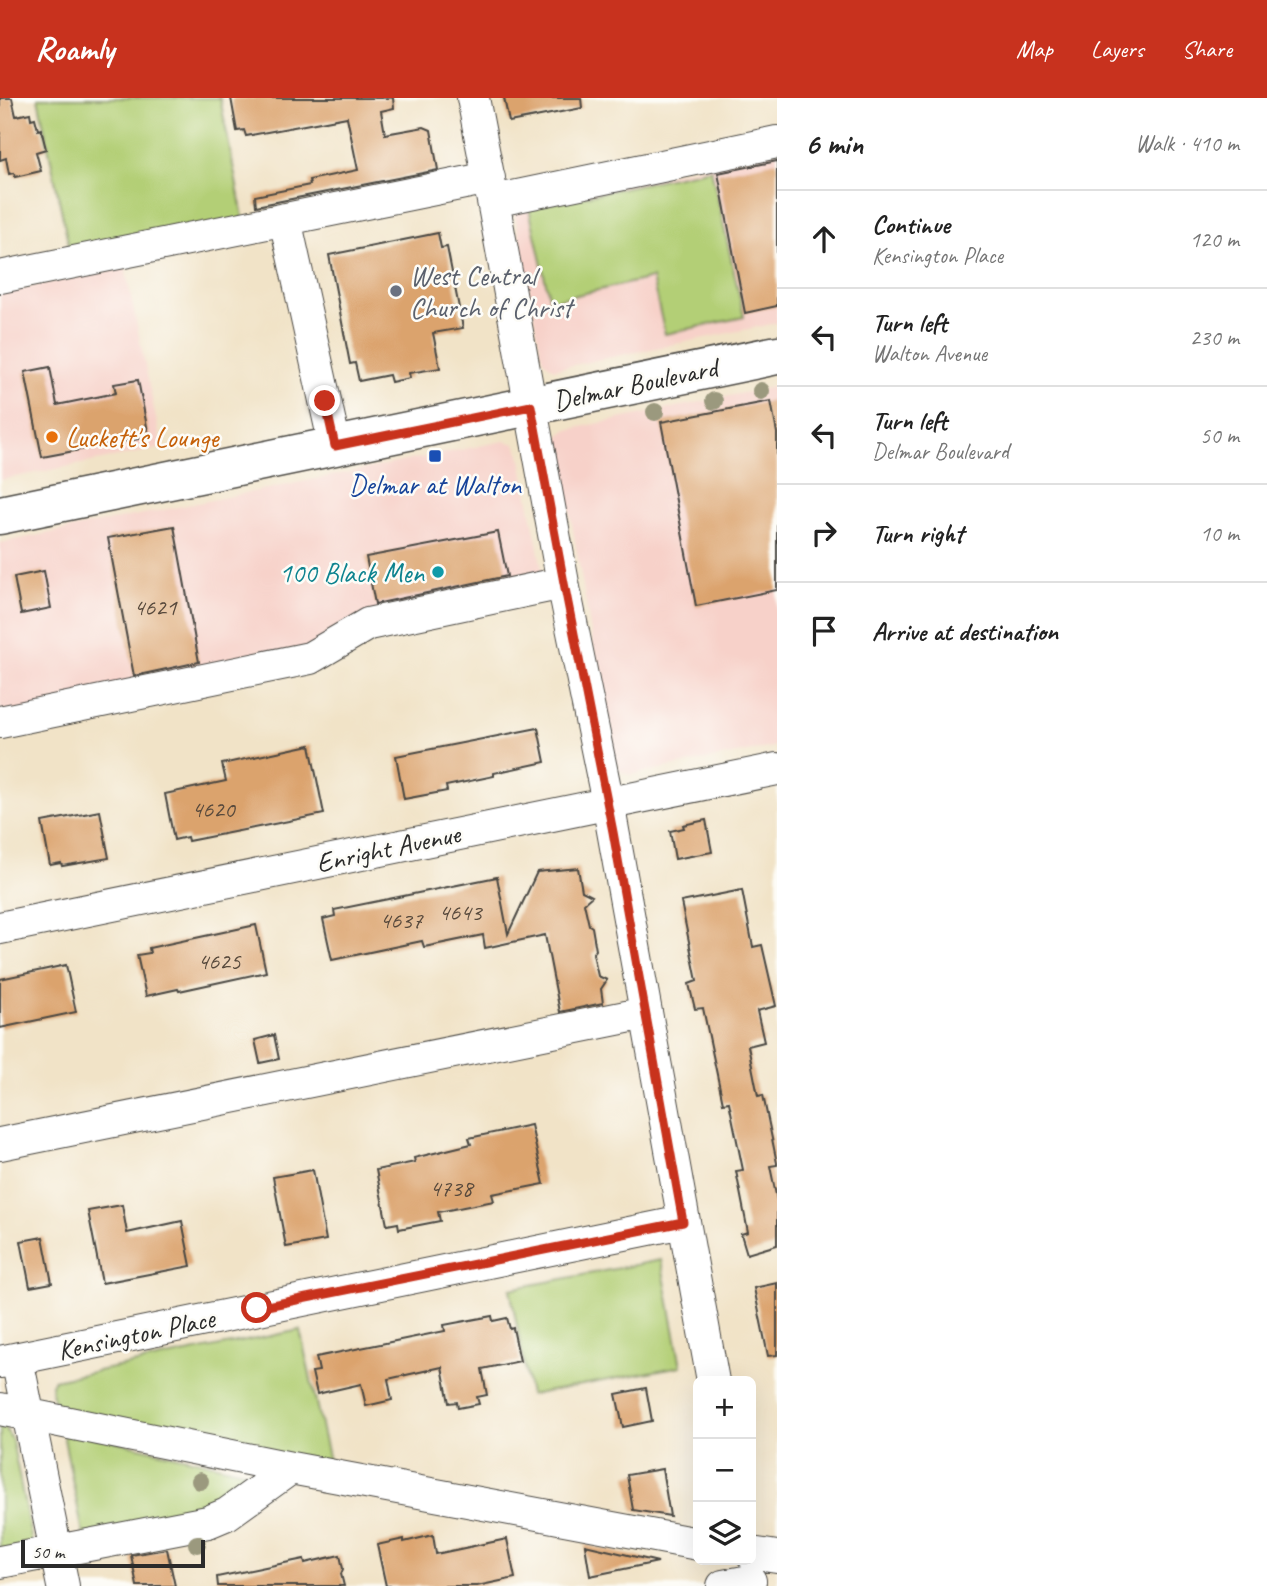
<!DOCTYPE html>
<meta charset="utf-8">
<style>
body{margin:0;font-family:Caveat,sans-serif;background:#f6f6f6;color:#222}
.controls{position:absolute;right:21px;bottom:21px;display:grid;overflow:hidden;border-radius:10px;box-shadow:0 7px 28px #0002}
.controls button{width:63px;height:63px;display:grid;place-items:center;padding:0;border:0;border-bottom:2px solid #e0e0e0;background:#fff;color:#222;font:35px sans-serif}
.scale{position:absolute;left:21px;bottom:18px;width:184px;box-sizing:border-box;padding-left:7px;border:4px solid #2b2b2b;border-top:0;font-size:19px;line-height:24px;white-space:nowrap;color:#2b2b2b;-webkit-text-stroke:5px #fdfcf7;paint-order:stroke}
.stop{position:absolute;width:21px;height:21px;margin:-16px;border:5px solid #c8321e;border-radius:50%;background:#fff}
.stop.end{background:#c8321e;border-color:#fff;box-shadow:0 2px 7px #0008}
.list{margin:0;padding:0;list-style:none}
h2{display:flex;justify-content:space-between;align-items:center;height:91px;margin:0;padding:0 28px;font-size:30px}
h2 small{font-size:23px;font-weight:400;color:#767676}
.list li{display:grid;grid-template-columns:46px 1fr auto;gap:21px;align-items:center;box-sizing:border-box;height:98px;padding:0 28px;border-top:2px solid #e0e0e0}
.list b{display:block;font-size:26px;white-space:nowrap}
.list p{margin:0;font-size:23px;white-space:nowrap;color:#767676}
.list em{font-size:23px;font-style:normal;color:#767676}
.icon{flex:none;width:38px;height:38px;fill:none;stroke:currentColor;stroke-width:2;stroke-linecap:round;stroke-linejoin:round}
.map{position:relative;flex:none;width:777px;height:1488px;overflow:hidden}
header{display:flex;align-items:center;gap:42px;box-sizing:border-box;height:98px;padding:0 35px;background:#c8321e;color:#fff}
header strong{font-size:33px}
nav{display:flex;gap:38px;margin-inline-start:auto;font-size:24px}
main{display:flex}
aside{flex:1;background:#fff}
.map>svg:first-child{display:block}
</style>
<header>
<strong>Roamly</strong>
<nav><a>Map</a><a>Layers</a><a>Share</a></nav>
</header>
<main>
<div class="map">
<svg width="777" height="1488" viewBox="0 0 777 1488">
<rect width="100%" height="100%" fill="#fdfcf7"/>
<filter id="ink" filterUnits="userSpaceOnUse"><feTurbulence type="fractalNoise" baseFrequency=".0143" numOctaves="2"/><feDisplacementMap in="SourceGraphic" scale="14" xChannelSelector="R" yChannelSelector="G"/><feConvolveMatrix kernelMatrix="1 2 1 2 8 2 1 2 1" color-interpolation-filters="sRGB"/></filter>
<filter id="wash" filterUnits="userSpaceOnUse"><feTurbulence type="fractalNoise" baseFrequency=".00686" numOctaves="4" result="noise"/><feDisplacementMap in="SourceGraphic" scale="28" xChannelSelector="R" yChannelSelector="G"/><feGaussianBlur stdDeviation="1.57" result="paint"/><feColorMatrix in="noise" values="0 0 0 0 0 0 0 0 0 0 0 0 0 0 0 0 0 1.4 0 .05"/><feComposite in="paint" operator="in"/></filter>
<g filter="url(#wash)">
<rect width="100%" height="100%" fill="#f1e3c7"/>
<path fill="#f7d1c9" d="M 777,54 L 777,225 L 554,271 L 544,263 L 540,250 L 513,107 Z
M 125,169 L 162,350 L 0,382 L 0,195 Z
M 777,288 L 777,648 L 630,677 L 620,673 L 613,659 L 558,346 L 559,338 L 567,332 Z
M 504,343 L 515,346 L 520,356 L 544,482 L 301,555 L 0,618 L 0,445 Z"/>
<path fill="#b3cf76" stroke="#6f7d50" stroke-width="2" d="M 38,0 L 220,0 L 244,124 L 71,159 Z
M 711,71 L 744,219 L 665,236 L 652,180 L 550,203 L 529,110 Z
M 661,1162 L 681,1268 L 530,1297 L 510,1191 Z
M 300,1232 L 330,1368 L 55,1311 L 51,1287 L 54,1282 Z
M 0,1327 L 5,1330 L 12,1342 L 33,1449 L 0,1456 Z
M 62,1331 L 256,1376 L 227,1406 L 84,1440 Z"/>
<g id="blocks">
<path fill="#dba36d" d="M 0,0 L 12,0 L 16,18 L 30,15 L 31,21 L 35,20 L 38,32 L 41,31 L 46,51 L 36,54 L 41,73 L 15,79 L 14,75 L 9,76 L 6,60 L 0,62 Z
M 231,0 L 393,0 L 394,10 L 381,13 L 385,36 L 424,29 L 431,32 L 438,72 L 256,108 L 255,98 L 310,87 L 309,82 L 358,72 L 347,19 L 246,38 L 244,32 L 237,33 Z
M 504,0 L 581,0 L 582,10 L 509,24 Z
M 777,63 L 777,208 L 745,215 L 718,75 Z
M 438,135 L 441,150 L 447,149 L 463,230 L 433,235 L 440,270 L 409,275 L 410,280 L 391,284 L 389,277 L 359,283 L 355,265 L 350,266 L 329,157 Z
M 50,269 L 57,307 L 116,295 L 114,286 L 138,282 L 149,339 L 42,359 L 25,274 Z
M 771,303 L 777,335 L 777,492 L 696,508 L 661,324 Z
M 174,428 L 199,564 L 134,578 L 108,440 Z
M 498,434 L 507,478 L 375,506 L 366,459 Z
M 44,473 L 51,510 L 21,516 L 14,479 Z
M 538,630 L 545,664 L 494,675 L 494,678 L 446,688 L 447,693 L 404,701 L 396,658 Z
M 310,647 L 324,716 L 188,743 L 187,739 L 174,742 L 165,696 L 226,683 L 222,666 Z
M 100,713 L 109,760 L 62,768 L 61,765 L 50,767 L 42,724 Z
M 706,722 L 712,754 L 675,761 L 670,733 L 684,730 L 683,727 Z
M 578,770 L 582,793 L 592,798 L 584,805 L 589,827 L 592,829 L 596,852 L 593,856 L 598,878 L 607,882 L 601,891 L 603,905 L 560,914 L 545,837 L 485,850 L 483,837 L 424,849 L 422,843 L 332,862 L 323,821 L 335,818 L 334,812 L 497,779 L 508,836 L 537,774 Z
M 742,792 L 753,849 L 762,847 L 776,908 L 757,913 L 764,944 L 748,948 L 758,998 L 763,997 L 777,1065 L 777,1067 L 770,1068 L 777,1102 L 777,1147 L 747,1156 L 741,1136 L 748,1134 L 736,1073 L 743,1072 L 729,1004 L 723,1005 L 703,910 L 695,911 L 689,886 L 697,883 L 681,804 Z
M 256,827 L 266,874 L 179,893 L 178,891 L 146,898 L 137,857 L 150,855 L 149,850 Z
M 66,867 L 76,914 L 0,930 L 0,881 Z
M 274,937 L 279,961 L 260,965 L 255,942 Z
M 531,1027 L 544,1086 L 492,1096 L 494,1103 L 438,1114 L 440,1123 L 399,1131 L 398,1125 L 387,1127 L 376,1072 L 415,1064 L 414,1060 L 471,1046 L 469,1040 Z
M 313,1072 L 326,1142 L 286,1149 L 273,1079 Z
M 122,1107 L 127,1135 L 182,1123 L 191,1168 L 102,1185 L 88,1113 Z
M 43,1139 L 52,1185 L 30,1189 L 21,1143 Z
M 777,1185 L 777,1257 L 768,1258 L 754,1190 Z
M 492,1218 L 493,1223 L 507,1220 L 510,1231 L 513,1230 L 520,1263 L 482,1271 L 487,1297 L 477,1299 L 479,1306 L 458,1310 L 457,1304 L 449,1305 L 442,1269 L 388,1281 L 392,1302 L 366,1308 L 361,1286 L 317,1296 L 312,1274 L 319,1273 L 316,1259 L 445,1233 L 444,1227 Z
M 646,1290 L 652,1323 L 623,1329 L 616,1296 Z
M 662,1371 L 670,1418 L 633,1412 L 627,1377 Z
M 433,1437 L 436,1456 L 507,1441 L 515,1480 L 477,1488 L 386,1488 L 377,1447 L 404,1441 L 404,1444 Z
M 585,1447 L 658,1464 L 590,1478 Z
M 167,1451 L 175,1488 L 137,1488 L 131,1457 Z
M 340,1457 L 343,1471 L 341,1476 L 344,1488 L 218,1488 L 217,1479 L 304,1461 L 305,1465 Z"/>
</g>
</g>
<g filter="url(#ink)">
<use href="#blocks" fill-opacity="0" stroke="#494742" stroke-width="2"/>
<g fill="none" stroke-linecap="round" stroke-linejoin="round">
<g stroke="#494742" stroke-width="34">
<path id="minor" d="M 473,0 L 493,103 L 563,485 L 608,705 L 713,1283
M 493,103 L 777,44
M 285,121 L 335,348
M 0,179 L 489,80
M 0,624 L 310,560 L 368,526 L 563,485
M 0,830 L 777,671
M 0,1046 L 646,915
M 17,1261 L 63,1488
M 0,1264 L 683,1124
M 0,1311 L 291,1370 L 698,1446
M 751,1455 L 777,1459
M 0,1464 L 208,1424 L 227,1416 L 291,1370
M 723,1488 L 750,1483"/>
</g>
<g stroke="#494742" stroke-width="41">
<path id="major" d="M 0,417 L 777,257"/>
</g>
<use href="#minor" stroke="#fff" stroke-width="32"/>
<use href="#major" stroke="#fff" stroke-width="38"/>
</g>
<g fill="#9b997e">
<circle cx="761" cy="293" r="9"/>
<circle cx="714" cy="303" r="9"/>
<circle cx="655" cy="314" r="9"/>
<circle cx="200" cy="1383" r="9"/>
<circle cx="197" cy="1446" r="9"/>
</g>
</g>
<g fill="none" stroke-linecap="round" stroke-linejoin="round" filter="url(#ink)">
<path stroke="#c8321e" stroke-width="9" d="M 257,1210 L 683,1124 L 613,734 L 564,485 L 531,308 L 335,348 L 325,303"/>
</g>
<circle fill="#6b7280" stroke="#fdfcf7" stroke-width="2.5" cx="396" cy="193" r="7"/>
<circle fill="#e8710a" stroke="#fdfcf7" stroke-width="2.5" cx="52" cy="339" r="7"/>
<rect fill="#1a4fb4" stroke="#fdfcf7" stroke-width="2.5" x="428" y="351" width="14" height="14" rx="3.5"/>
<circle fill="#0f9aa8" stroke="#fdfcf7" stroke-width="2.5" cx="438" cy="474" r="7"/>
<g text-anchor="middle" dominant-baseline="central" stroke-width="5" stroke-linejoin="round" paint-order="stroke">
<g font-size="24" fill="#57493c">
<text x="155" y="509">4621</text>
<text x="213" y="711">4620</text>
<text x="460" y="814">4643</text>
<text x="401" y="822">4637</text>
<text x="219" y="863">4625</text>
<text x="451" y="1090">4738</text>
</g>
<g font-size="28" fill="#5b616d" stroke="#fdfcf7" text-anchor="start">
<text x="410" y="177">West Central<tspan x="410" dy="32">Church of Christ</tspan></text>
</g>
<g font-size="28" fill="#2b2b2b" stroke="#fdfcf7">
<text transform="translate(635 286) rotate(-12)">Delmar Boulevard</text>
<text transform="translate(388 750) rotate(-12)">Enright Avenue</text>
<text transform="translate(136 1236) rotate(-12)">Kensington Place</text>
</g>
<g font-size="28" fill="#c56008" stroke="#fdfcf7" text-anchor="start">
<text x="66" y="339">Luckett's Lounge</text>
</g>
<g font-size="28" fill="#164399" stroke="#fdfcf7">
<text x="435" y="386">Delmar at Walton</text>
</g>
<g font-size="28" fill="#0d838f" stroke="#fdfcf7" text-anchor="end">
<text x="424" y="474">100 Black Men</text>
</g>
</g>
</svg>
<div class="controls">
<button>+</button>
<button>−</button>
<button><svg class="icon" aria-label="layers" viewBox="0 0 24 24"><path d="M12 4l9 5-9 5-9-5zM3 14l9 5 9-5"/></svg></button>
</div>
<div class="scale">50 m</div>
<div class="stop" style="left:257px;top:1210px"></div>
<div class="stop end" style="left:325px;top:303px"></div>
</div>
<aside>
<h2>6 min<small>Walk · 410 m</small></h2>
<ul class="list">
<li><svg class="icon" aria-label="ahead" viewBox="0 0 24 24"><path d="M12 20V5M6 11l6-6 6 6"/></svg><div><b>Continue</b><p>Kensington Place</p></div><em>120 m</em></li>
<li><svg class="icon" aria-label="left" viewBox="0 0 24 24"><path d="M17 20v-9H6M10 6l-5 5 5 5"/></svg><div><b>Turn left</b><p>Walton Avenue</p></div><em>230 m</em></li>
<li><svg class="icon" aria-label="left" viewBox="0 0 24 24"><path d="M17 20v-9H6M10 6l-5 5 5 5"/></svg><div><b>Turn left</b><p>Delmar Boulevard</p></div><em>50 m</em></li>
<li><svg class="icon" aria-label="right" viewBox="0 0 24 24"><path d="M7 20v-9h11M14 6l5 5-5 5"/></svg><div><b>Turn right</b></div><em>10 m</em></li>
<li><svg class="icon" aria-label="arrive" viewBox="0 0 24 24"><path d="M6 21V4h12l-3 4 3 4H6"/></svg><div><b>Arrive at destination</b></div></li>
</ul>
</aside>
</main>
